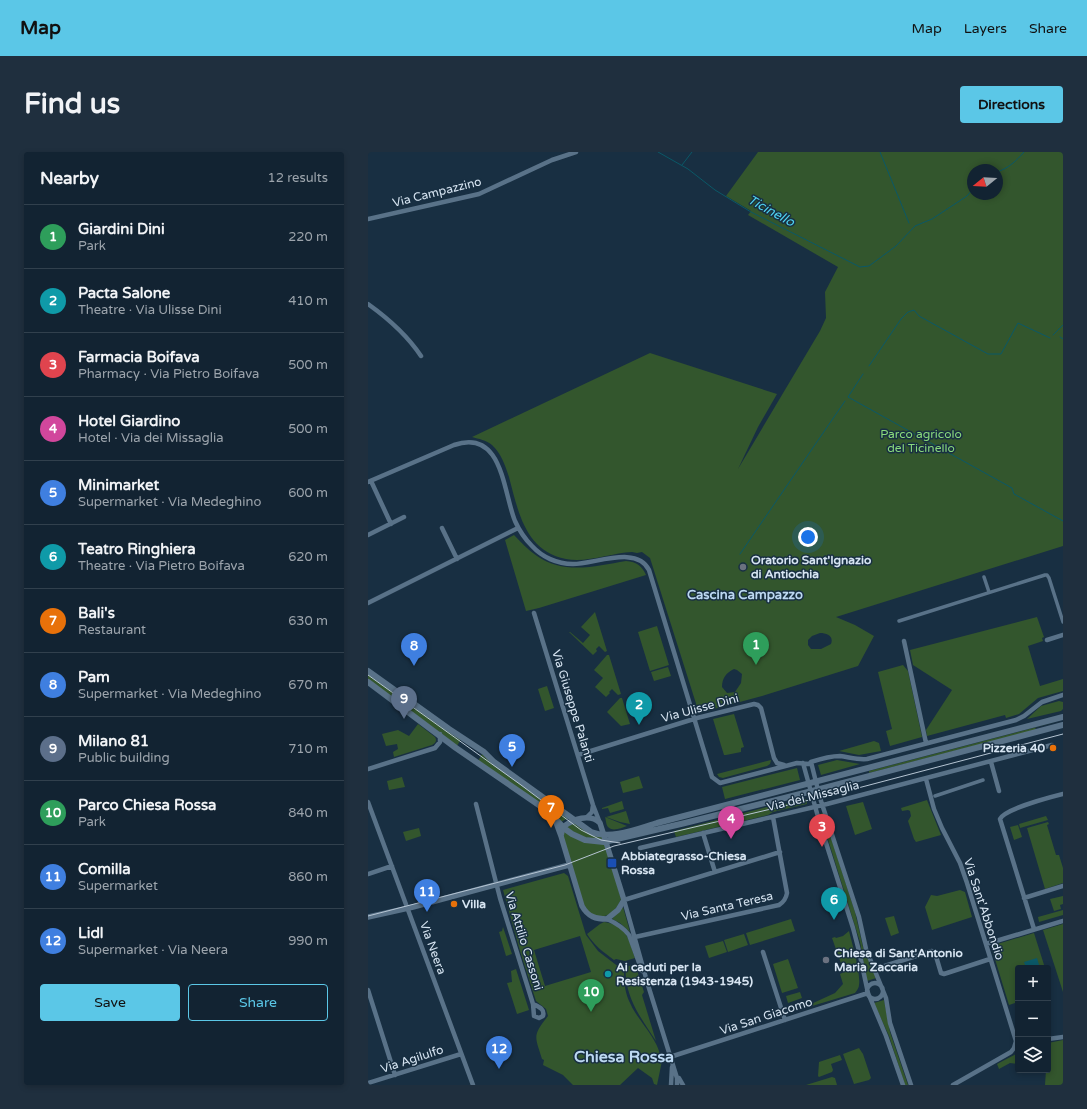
<!DOCTYPE html>
<meta charset="utf-8">
<style>
body{margin:0;font-family:"Varela Round",sans-serif;background:#1f2f3e;color:#f1f3f6}
.controls{position:absolute;right:12px;bottom:12px;display:grid;overflow:hidden;border-radius:4px;box-shadow:0 2px 6px #0003}
.controls button{width:36px;height:36px;display:grid;place-items:center;padding:0;border:0;border-bottom:1px solid #31404d;background:#122332;color:#f1f3f6;font:20px sans-serif}
.compass{position:absolute;left:599px;top:12px;width:36px;height:36px;border-radius:50%;background:#122332;box-shadow:0 2px 6px #0003;rotate:252deg}
.you{position:absolute;left:440px;top:385px;width:14px;height:14px;margin:-10px;border:3px solid #fff;border-radius:50%;background:#1a73e8;box-shadow:0 0 0 6px #1a73e833}
.badge{display:grid;place-items:center;width:26px;height:26px;border-radius:50%;background:#5bc7e7;color:#fff;font-size:13px;font-weight:700}
.pin{position:absolute;translate:-50% -33px;filter:drop-shadow(0 1px 2px #0008)}
.pin::after{content:'';position:absolute;top:21px;width:14px;height:12px;background:inherit;clip-path:polygon(0 0,100% 0,50% 100%)}
.list{margin:0;padding:0;list-style:none}
h2{display:flex;justify-content:space-between;align-items:center;height:52px;margin:0;padding:0 16px;font-size:17px}
h2 small{font-size:13px;font-weight:400;color:#9ca4ac}
.list li{display:grid;grid-template-columns:26px 1fr auto;gap:12px;align-items:center;box-sizing:border-box;height:64px;padding:0 16px;border-top:1px solid #31404d}
.list b{display:block;font-size:15px;white-space:nowrap}
.list p{margin:0;font-size:13px;white-space:nowrap;color:#9ca4ac}
.list em{font-size:13px;font-style:normal;color:#9ca4ac}
.actions{display:flex;gap:8px;padding:12px 16px}
.actions a{flex:1;padding:9px 0;border:1px solid #5bc7e7;border-radius:4px;text-align:center;font-size:14px;color:#5bc7e7}
.actions .main{background:#5bc7e7;color:#111}
.icon{flex:none;width:22px;height:22px;fill:none;stroke:currentColor;stroke-width:2;stroke-linecap:round;stroke-linejoin:round}
.map{position:relative;flex:none;width:695px;height:933px;overflow:hidden;border-radius:4px}
header{display:flex;align-items:center;gap:24px;box-sizing:border-box;height:56px;padding:0 20px;background:#5bc7e7;color:#111}
header strong{font-size:19px}
nav{display:flex;gap:22px;margin-inline-start:auto;font-size:14px}
.intro{display:flex;align-items:center;justify-content:space-between;box-sizing:border-box;height:96px;padding:0 24px}
h1{margin:0;font-size:28px}
.button{padding:10px 18px;border-radius:4px;background:#5bc7e7;color:#111;font-size:14px;font-weight:700}
main{display:flex;gap:24px;padding:0 24px}
aside{flex:1;background:#122332;border-radius:4px;box-shadow:0 2px 6px #0003}
.map>svg:first-child{display:block}
</style>
<header>
<strong>Map</strong>
<nav><a>Map</a><a>Layers</a><a>Share</a></nav>
</header>
<div class="intro"><h1>Find us</h1><a class="button">Directions</a></div>
<main>
<aside>
<h2>Nearby<small>12 results</small></h2>
<ul class="list">
<li><span class="badge" style="background:#2e9e5b">1</span><div><b>Giardini Dini</b><p>Park</p></div><em>220 m</em></li>
<li><span class="badge" style="background:#0f9aa8">2</span><div><b>Pacta Salone</b><p>Theatre · Via Ulisse Dini</p></div><em>410 m</em></li>
<li><span class="badge" style="background:#e0444e">3</span><div><b>Farmacia Boifava</b><p>Pharmacy · Via Pietro Boifava</p></div><em>500 m</em></li>
<li><span class="badge" style="background:#d1479c">4</span><div><b>Hotel Giardino</b><p>Hotel · Via dei Missaglia</p></div><em>500 m</em></li>
<li><span class="badge" style="background:#3f7fe0">5</span><div><b>Minimarket</b><p>Supermarket · Via Medeghino</p></div><em>600 m</em></li>
<li><span class="badge" style="background:#0f9aa8">6</span><div><b>Teatro Ringhiera</b><p>Theatre · Via Pietro Boifava</p></div><em>620 m</em></li>
<li><span class="badge" style="background:#e8710a">7</span><div><b>Bali's</b><p>Restaurant</p></div><em>630 m</em></li>
<li><span class="badge" style="background:#3f7fe0">8</span><div><b>Pam</b><p>Supermarket · Via Medeghino</p></div><em>670 m</em></li>
<li><span class="badge" style="background:#5c6f8a">9</span><div><b>Milano 81</b><p>Public building</p></div><em>710 m</em></li>
<li><span class="badge" style="background:#2e9e5b">10</span><div><b>Parco Chiesa Rossa</b><p>Park</p></div><em>840 m</em></li>
<li><span class="badge" style="background:#3f7fe0">11</span><div><b>Comilla</b><p>Supermarket</p></div><em>860 m</em></li>
<li><span class="badge" style="background:#3f7fe0">12</span><div><b>Lidl</b><p>Supermarket · Via Neera</p></div><em>990 m</em></li>
</ul>
<div class="actions"><a class="main">Save</a><a>Share</a></div>
</aside>
<div class="map">
<svg width="695" height="933" viewBox="0 0 695 933">
<rect width="100%" height="100%" fill="#182f42"/>
<path fill="#33562d" fill-rule="evenodd" d="M 390,0 L 695,0 L 695,394 L 468,465 L 487,473 L 506,484 L 490,514 L 394,544 L 331,561 L 282,406 L 274,400 L 269,401 L 264,400 C 243,401 219,411 198,407 C 157,399 150,359 141,325 C 137,313 133,301 124,293 C 118,288 111,287 104,285 L 282,201 L 409,242 L 390,275 L 370,317 L 452,179 L 458,166 L 457,140 L 470,115 L 380,63 L 383,59 L 358,44 ZM 605,18 L 629,18 L 629,42 L 605,42 ZM 452,481 C 459,481 466,484 463,492 L 453,497 L 443,497 L 440,493 L 440,488 L 444,484 ZM 366,517 L 369,518 L 374,522 L 373,531 L 367,540 L 359,541 L 354,535 C 354,526 358,521 366,517 Z
M 146,383 C 153,390 160,398 169,404 C 196,423 228,414 258,409 C 269,410 274,414 278,423 L 171,456 L 158,459 L 137,388 Z
M 227,460 L 239,499 L 237,500 L 231,494 L 228,497 L 229,499 L 225,503 L 201,480 L 202,480 L 215,491 L 222,483 L 213,475 Z
M 669,465 L 676,485 L 674,486 L 675,489 L 660,494 L 672,534 L 695,527 L 695,539 L 670,546 L 651,562 L 638,566 L 637,563 L 559,584 L 558,578 L 584,538 L 545,513 L 542,498 Z
M 289,474 L 301,513 L 282,519 L 270,480 Z
M 239,503 L 241,503 L 253,542 L 250,543 L 244,537 L 241,540 L 242,541 L 238,545 L 227,535 L 235,526 L 226,518 Z
M 535,513 L 540,519 L 554,585 L 522,594 L 518,579 L 524,577 L 510,520 Z
M 300,515 L 303,524 L 286,529 L 283,520 Z
M 0,522 L 93,587 L 89,594 L 74,582 L 0,529 Z
M 179,534 L 186,556 L 177,559 L 170,537 Z
M 252,546 L 254,546 L 262,572 L 253,574 L 239,560 Z
M 691,549 L 695,550 L 695,557 L 693,559 L 659,567 L 673,554 Z
M 366,562 L 376,595 L 373,596 L 373,600 L 358,603 L 356,603 L 345,567 Z
M 692,569 L 668,575 L 667,578 L 501,621 L 501,619 Z
M 50,572 L 67,585 C 69,588 68,591 64,593 L 26,605 L 25,600 L 30,597 L 29,592 L 18,594 L 14,582 L 30,578 L 41,584 Z
M 506,589 L 511,591 L 513,599 L 491,603 L 471,599 Z
M 114,602 L 200,666 L 193,670 L 110,609 Z
M 403,608 L 402,612 L 399,614 L 355,626 L 351,625 L 349,622 Z
M 469,608 L 492,612 L 453,623 L 450,613 Z
M 429,616 L 432,628 L 357,647 L 354,635 Z
M 271,624 L 275,636 L 255,641 L 252,630 Z
M 34,625 L 37,635 L 21,638 L 19,629 Z
M 438,647 L 439,652 L 405,660 L 400,663 L 308,685 L 306,679 L 410,652 L 417,652 Z
M 559,648 L 573,683 L 548,690 L 546,687 L 540,669 L 543,664 L 542,659 L 540,658 L 534,659 L 533,656 Z
M 254,649 L 256,657 L 242,661 L 240,656 L 234,657 L 234,656 Z
M 495,650 L 504,677 L 487,683 L 478,654 Z
M 258,659 L 262,672 L 252,670 L 238,665 Z
M 455,661 L 487,760 L 495,795 L 508,826 L 499,829 L 492,790 L 452,662 Z
M 678,664 L 680,668 L 652,676 L 651,672 Z
M 237,665 L 259,674 C 254,676 244,680 240,675 C 238,673 238,668 237,665 Z
M 680,670 L 681,672 L 679,673 L 688,703 L 691,703 L 695,716 L 695,731 L 677,737 L 659,676 Z
M 207,671 L 234,685 L 236,687 C 220,687 212,685 200,676 L 200,674 Z
M 650,673 L 654,685 L 646,688 L 642,675 Z
M 51,676 L 53,684 L 38,689 L 35,680 Z
M 196,679 L 238,693 L 253,747 C 249,759 235,771 222,761 C 220,759 218,756 215,754 L 196,689 Z
M 196,721 L 200,724 L 218,783 L 230,799 L 256,819 C 256,831 257,842 263,853 C 269,867 295,893 292,908 L 294,909 L 289,933 L 286,932 L 284,926 L 270,916 L 252,933 L 205,933 L 195,923 L 175,913 L 176,908 L 174,907 C 167,884 164,884 180,864 L 178,857 L 168,849 L 152,799 L 135,738 ZM 212,784 L 223,820 L 177,834 L 166,798 Z
M 592,738 L 597,740 L 604,765 L 564,778 L 557,755 L 563,743 L 569,744 Z
M 695,744 L 695,752 L 692,753 L 693,757 L 686,759 L 682,747 Z
M 255,755 L 262,780 L 252,771 L 244,767 Z
M 695,758 L 695,763 L 671,770 L 670,765 Z
M 526,764 L 531,781 L 523,784 L 517,766 Z
M 423,767 L 427,779 L 382,793 L 378,781 Z
M 236,770 C 259,773 261,788 267,806 L 257,809 L 248,807 L 246,808 C 235,800 226,793 219,782 L 232,772 Z
M 695,772 L 695,840 L 675,778 Z
M 135,775 L 144,802 L 138,804 L 131,780 L 134,779 Z
M 481,779 C 484,791 493,822 491,833 C 491,836 489,838 487,841 L 444,854 L 443,852 L 467,841 L 475,832 L 472,822 L 476,820 L 464,786 L 467,785 L 468,786 L 475,784 Z
M 666,781 L 677,816 L 650,816 L 650,850 L 641,853 L 623,794 Z
M 376,782 L 380,793 L 360,800 L 356,788 Z
M 355,789 L 359,800 L 341,806 L 337,794 Z
M 420,807 L 430,836 L 414,841 L 405,812 Z
M 267,812 L 276,840 L 274,843 L 288,889 C 275,869 261,851 258,827 C 258,823 257,819 258,815 Z
M 148,817 L 161,858 L 149,862 L 139,831 L 144,830 L 143,819 Z
M 432,840 L 434,846 L 420,851 L 418,844 Z
M 516,848 L 522,880 L 540,933 L 537,933 L 521,884 L 506,851 Z
M 695,888 L 695,933 L 677,933 L 678,918 L 680,918 L 680,891 Z
M 491,896 L 495,902 L 503,926 L 501,928 L 486,932 L 475,902 Z
M 650,901 L 650,912 L 642,911 L 631,917 L 629,912 Z
M 472,903 L 474,908 L 463,912 L 465,918 L 464,920 L 451,925 L 450,924 L 451,910 Z
M 464,925 L 467,926 L 469,933 L 438,933 Z"/>
<path fill="#0b5867" d="M 669,806 L 672,816 L 658,816 L 656,810 Z"/>
<g fill="none" stroke-linecap="round" stroke-linejoin="round">
<path stroke="#0b5867" stroke-width="1" d="M 290,0 L 320,17 L 347,38 L 383,60 L 492,115 L 501,114 L 528,94 L 547,74 L 564,67 L 599,44 L 605,37
M 512,0 L 541,71
M 314,13 L 324,0
M 629,20 C 641,16 648,9 656,0
M 685,183 L 695,173
M 692,185 L 695,187
M 501,214 L 533,167 L 540,160 L 546,158 L 551,164 L 620,202 L 633,202 L 650,171 L 682,186
M 495,222 L 480,245 L 644,336 L 646,342 L 695,369
M 372,402 L 477,249"/>
<path stroke="#597288" stroke-width="3.5" d="M 616,425 L 621,440
M 531,469 L 677,423 L 679,423 L 681,426 L 695,470
M 567,644 L 615,628"/>
<path stroke="#597288" stroke-width="4.5" d="M 0,67 L 111,42 L 184,8 L 208,0
M 0,152 C 21,167 39,183 53,204
M 3,329 L 23,372
M 0,330 L 86,293 C 135,276 135,340 147,369 C 151,378 157,387 164,394 C 174,405 189,412 205,412 C 227,412 269,393 281,418 L 344,625 L 352,631 L 429,611 L 441,612 L 443,610 C 452,607 463,604 472,604 C 481,605 489,608 499,607 L 648,568 L 656,564 L 674,550 L 695,543
M 74,376 L 89,407
M 0,383 L 36,365
M 0,451 L 150,376
M 166,461 L 225,653 L 232,671
M 679,488 L 695,483
M 536,489 L 558,591
M 210,603 L 329,566 L 386,552 L 390,553 L 393,556 L 406,606 L 409,611 L 416,613
M 443,610 L 452,646 L 491,765 L 498,797 L 518,846 L 522,871 L 543,933
M 623,610 L 631,639
M 435,611 L 452,672 L 485,776 L 491,799 L 500,841 L 518,884 L 535,933
M 0,617 L 67,596 L 72,590 L 72,582
M 558,627 L 566,657 L 574,676 L 592,711 L 599,731 L 648,889 L 646,896 L 643,900 L 585,933
M 0,650 L 105,933
M 108,652 L 132,746 L 165,852 L 166,864 L 171,866 L 175,864 C 177,857 171,855 165,852
M 219,665 L 224,660 L 225,653
M 335,681 L 347,720
M 272,696 L 459,652 L 684,593
M 0,722 L 24,714
M 656,746 L 695,734
M 239,767 C 248,771 255,775 261,783 L 274,819
M 666,777 L 632,667 C 637,657 683,645 695,642
M 267,785 L 411,753 C 416,750 418,747 419,741 L 405,665
M 618,792 L 695,769
M 395,800 L 417,868
M 507,817 L 564,799 L 567,801 L 573,821 L 576,822 L 622,807
M499 839a8 8 0 1 1 16 0a8 8 0 1 1-16 0Z
M 0,838 L 27,923
M 680,887 L 695,885
M 302,905 L 500,841
M 309,926 L 311,926 L 315,933
M 0,931 L 93,902
M 303,933 L 304,915
M 309,933 L 309,926 L 280,833 L 256,748 L 412,700"/>
<path stroke="#597288" stroke-width="5.5" d="M 186,665 L 193,684 L 214,754 C 220,765 228,767 239,767 L 250,758 L 256,748 L 232,671 C 222,661 205,667 195,675 L 193,684
M 0,765 L 45,755 L 201,713"/>
<path stroke="#597288" stroke-width="6" d="M 0,519 L 81,577 L 116,600 L 126,610 L 223,680 C 243,688 269,677 289,671 L 695,565
M 0,530 L 88,596 L 181,660 L 197,677 L 204,682 L 217,688 L 236,690 L 317,671 L 456,636 L 695,573"/>
<path stroke="#b6c5d3" stroke-width="1" d="M 0,523 L 153,633 L 213,678 L 233,688 L 252,691
M 0,764 L 197,713 L 246,694 L 471,641 L 695,582"/>
</g>
<g fill="#6b7280" stroke="#182f42" stroke-width="1.5">
<circle cx="375" cy="415" r="4"/>
<circle cx="458" cy="808" r="4"/>
</g>
<g fill="#e8710a" stroke="#182f42" stroke-width="1.5">
<circle cx="685" cy="596" r="4"/>
<circle cx="86" cy="752" r="4"/>
</g>
<rect fill="#1a4fb4" stroke="#182f42" stroke-width="1.5" x="239" y="706" width="10" height="10" rx="2"/>
<circle fill="#0f9aa8" stroke="#182f42" stroke-width="1.5" cx="240" cy="822" r="4"/>
<g text-anchor="middle" dominant-baseline="central" stroke-width="3" stroke-linejoin="round" paint-order="stroke">
<g font-size="12" fill="#d7e5f2" stroke="#182f42">
<text transform="translate(69 40) rotate(-14)">Via Campazzino</text>
<text transform="translate(205 554) rotate(73)">Via Giuseppe Palanti</text>
<text transform="translate(332 556) rotate(-15)">Via Ulisse Dini</text>
<text transform="translate(445 644) rotate(-14)">Via dei Missaglia</text>
<text transform="translate(359 754) rotate(-13)">Via Santa Teresa</text>
<text transform="translate(616 757) rotate(72)">Via Sant'Abbondio</text>
<text transform="translate(156 789) rotate(73)">Via Attilio Cassoni</text>
<text transform="translate(65 796) rotate(70)">Via Neera</text>
<text transform="translate(398 864) rotate(-18)">Via San Giacomo</text>
<text transform="translate(44 907) rotate(-18)">Via Agilulfo</text>
</g>
<g font-size="12" fill="#8ada7c" stroke="#182f42">
<text x="553" y="282">Parco agricolo<tspan x="553" dy="14">del Ticinello</tspan></text>
</g>
<g font-size="12" font-weight="bold" fill="#d7e5f2" stroke="#182f42" text-anchor="start">
<text x="383" y="408">Oratorio Sant'Ignazio<tspan x="383" dy="14">di Antiochia</tspan></text>
<text x="677" y="596" text-anchor="end">Pizzeria 40</text>
<text x="253" y="704">Abbiategrasso-Chiesa<tspan x="253" dy="14">Rossa</tspan></text>
<text x="94" y="752">Villa</text>
<text x="466" y="801">Chiesa di Sant'Antonio<tspan x="466" dy="14">Maria Zaccaria</tspan></text>
<text x="248" y="815">Ai caduti per la<tspan x="248" dy="14">Resistenza (1943-1945)</tspan></text>
</g>
<g font-size="13" font-style="italic" fill="#50d4f0" stroke="#182f42">
<text transform="translate(403 59) rotate(29)">Ticinello</text>
</g>
<g font-size="13" font-weight="bold" fill="#bcd8f1" stroke="#182f42">
<text x="377" y="443">Cascina Campazzo</text>
</g>
<g font-size="16" font-weight="bold" fill="#bcd8f1" stroke="#182f42">
<text x="256" y="905">Chiesa Rossa</text>
</g>
</g>
</svg>
<div class="controls">
<button>+</button>
<button>−</button>
<button><svg class="icon" aria-label="layers" viewBox="0 0 24 24"><path d="M12 4l9 5-9 5-9-5zM3 14l9 5 9-5"/></svg></button>
</div>
<svg class="compass" viewBox="-18 -18 36 36"><path d="M0-13l5 13h-10z" fill="#e53935"/><path d="M0 13l5-13h-10z" fill="#9ca4ac"/></svg>
<div class="you"></div>
<div class="pin badge" style="left:388px;top:513px;background:#2e9e5b">1</div>
<div class="pin badge" style="left:271px;top:573px;background:#0f9aa8">2</div>
<div class="pin badge" style="left:454px;top:695px;background:#e0444e">3</div>
<div class="pin badge" style="left:363px;top:687px;background:#d1479c">4</div>
<div class="pin badge" style="left:144px;top:615px;background:#3f7fe0">5</div>
<div class="pin badge" style="left:466px;top:768px;background:#0f9aa8">6</div>
<div class="pin badge" style="left:183px;top:676px;background:#e8710a">7</div>
<div class="pin badge" style="left:46px;top:514px;background:#3f7fe0">8</div>
<div class="pin badge" style="left:36px;top:567px;background:#5c6f8a">9</div>
<div class="pin badge" style="left:223px;top:860px;background:#2e9e5b">10</div>
<div class="pin badge" style="left:59px;top:760px;background:#3f7fe0">11</div>
<div class="pin badge" style="left:131px;top:917px;background:#3f7fe0">12</div>
</div>
</main>
